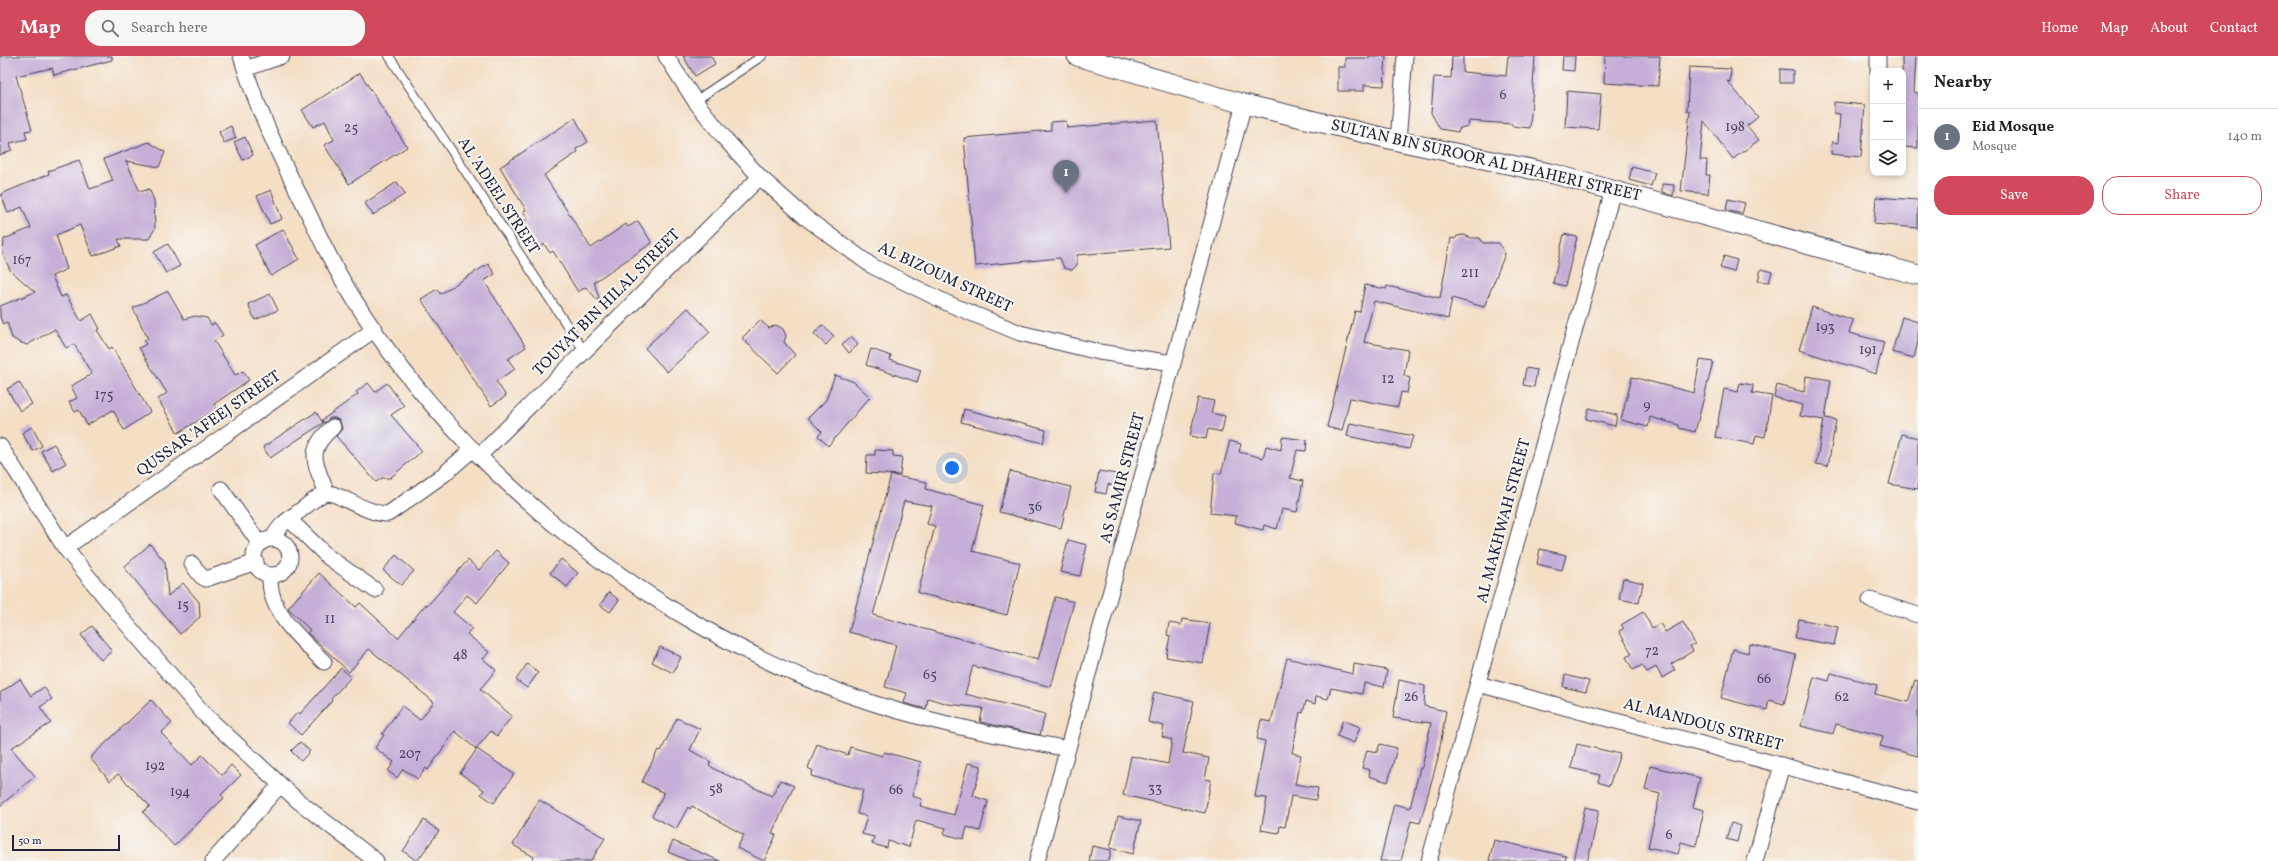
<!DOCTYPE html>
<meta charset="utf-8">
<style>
body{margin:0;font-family:Vollkorn,serif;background:#f6f6f6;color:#222}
.controls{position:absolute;right:12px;top:12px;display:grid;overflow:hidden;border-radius:8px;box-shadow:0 2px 6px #0003}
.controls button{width:36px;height:36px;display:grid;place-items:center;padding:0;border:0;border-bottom:1px solid #e0e0e0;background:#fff;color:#222;font:20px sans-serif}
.scale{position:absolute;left:12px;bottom:10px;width:108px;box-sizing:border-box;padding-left:4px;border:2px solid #22223b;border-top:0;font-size:11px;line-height:14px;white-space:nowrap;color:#22223b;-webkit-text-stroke:3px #f6f6f2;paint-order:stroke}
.you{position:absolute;left:952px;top:412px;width:14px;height:14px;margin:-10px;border:3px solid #fff;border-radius:50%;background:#1a73e8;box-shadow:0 0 0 6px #1a73e833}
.badge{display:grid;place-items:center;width:26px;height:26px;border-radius:50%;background:#d1495b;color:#fff;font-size:13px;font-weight:700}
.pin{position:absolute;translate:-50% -33px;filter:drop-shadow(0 1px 2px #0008)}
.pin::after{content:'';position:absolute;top:21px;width:14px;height:12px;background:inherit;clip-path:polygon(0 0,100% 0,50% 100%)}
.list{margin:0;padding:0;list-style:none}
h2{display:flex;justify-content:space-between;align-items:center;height:52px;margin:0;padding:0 16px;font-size:17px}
h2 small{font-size:13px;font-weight:400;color:#767676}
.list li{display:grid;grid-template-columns:26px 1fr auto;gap:12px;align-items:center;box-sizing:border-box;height:56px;padding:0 16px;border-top:1px solid #e0e0e0}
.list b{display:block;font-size:15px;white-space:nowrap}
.list p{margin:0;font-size:13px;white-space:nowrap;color:#767676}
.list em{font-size:13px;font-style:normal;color:#767676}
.actions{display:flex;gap:8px;padding:12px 16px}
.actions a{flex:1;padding:9px 0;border:1px solid #d1495b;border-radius:16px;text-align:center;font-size:14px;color:#d1495b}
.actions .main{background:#d1495b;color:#fff}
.icon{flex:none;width:22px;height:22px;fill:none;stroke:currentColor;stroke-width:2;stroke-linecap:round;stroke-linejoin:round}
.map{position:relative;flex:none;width:1918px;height:805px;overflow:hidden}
header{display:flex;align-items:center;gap:24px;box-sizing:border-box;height:56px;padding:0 20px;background:#d1495b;color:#fff}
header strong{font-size:19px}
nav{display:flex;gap:22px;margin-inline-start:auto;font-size:14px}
.search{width:280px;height:36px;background:#f6f6f6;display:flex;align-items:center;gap:10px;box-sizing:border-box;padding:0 14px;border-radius:16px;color:#767676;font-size:15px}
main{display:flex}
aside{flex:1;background:#fff}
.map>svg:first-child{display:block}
</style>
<header>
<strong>Map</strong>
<div class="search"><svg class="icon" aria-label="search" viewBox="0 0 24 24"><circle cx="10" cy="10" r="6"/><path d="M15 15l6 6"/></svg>Search here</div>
<nav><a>Home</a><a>Map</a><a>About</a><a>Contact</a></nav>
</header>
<main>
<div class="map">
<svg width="1918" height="805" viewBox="0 0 1918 805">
<rect width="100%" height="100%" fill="#f6f6f2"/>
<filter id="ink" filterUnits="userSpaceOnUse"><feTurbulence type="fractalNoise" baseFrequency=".025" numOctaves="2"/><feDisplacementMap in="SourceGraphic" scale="8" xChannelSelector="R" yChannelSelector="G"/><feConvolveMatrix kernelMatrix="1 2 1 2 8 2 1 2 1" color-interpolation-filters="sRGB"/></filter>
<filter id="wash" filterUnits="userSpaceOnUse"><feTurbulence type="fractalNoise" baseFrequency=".012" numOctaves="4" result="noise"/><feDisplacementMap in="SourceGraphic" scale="16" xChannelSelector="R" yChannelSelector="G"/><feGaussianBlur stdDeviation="0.9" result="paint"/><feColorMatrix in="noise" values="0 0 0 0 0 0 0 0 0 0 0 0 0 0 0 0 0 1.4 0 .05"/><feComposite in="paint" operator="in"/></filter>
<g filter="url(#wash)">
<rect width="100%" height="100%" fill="#f4dec4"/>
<g id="blocks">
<path fill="#c5aed7" d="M 0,0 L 112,0 L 112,4 L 54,19 L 52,12 L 16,20 L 32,74 L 25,75 L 27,83 L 10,87 L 12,94 L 0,99 Z
M 683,0 L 711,0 L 715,8 L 695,20 Z
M 1369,0 L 1386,0 L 1384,30 L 1364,29 L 1364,35 L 1338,35 L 1338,11 L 1345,11 L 1345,2 L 1369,2 Z
M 1452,0 L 1463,0 L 1463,16 L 1506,20 L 1508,0 L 1535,0 L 1530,72 L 1512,70 L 1512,68 L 1469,65 L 1468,70 L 1460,72 L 1458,76 L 1440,73 L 1431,57 L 1434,21 L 1451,22 Z
M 1563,0 L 1575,0 L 1574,15 L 1562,14 Z
M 1605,0 L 1660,0 L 1658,30 L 1604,27 Z
M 1902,0 L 1916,0 L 1914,36 L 1918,37 L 1918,92 L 1903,91 Z
M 1689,11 L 1731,13 L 1730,26 L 1727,25 L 1758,61 L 1747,70 L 1759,84 L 1733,103 L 1704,65 L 1700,104 L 1707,104 L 1706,119 L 1710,119 L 1708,138 L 1681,135 L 1690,55 L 1687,55 Z
M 1780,13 L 1793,14 L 1793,27 L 1780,27 Z
M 360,17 L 407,91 L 349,128 L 324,89 L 334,84 L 325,65 L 313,71 L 302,54 Z
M 1567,35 L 1601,38 L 1598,73 L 1565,71 Z
M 1834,46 L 1865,49 L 1861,101 L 1831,98 L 1832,86 L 1838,87 L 1840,58 L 1834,57 Z
M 575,62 L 588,86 L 576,93 L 578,96 L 544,119 L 591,192 L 626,168 L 628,171 L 638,165 L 652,187 L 594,226 L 601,248 L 586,231 L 578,236 L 553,195 L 550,197 L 544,188 L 538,192 L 523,166 L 528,163 L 523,155 L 526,154 L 500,111 Z
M 1157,64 L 1169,191 L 1077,199 L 1077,209 L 1072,214 L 1064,212 L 1060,202 L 975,210 L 964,82 L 1051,74 L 1051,66 L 1066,65 L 1067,72 Z
M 231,70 L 236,82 L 224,87 L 219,76 Z
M 245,81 L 253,99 L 243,104 L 234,86 Z
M 149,86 L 165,96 L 159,111 L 126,105 L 140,136 L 149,133 L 154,144 L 155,172 L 149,183 L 118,183 L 121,190 L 93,200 L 80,169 L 56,179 L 67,213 L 52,220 L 61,241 L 66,239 L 81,265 L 92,258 L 100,273 L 97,274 L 109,293 L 112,291 L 150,356 L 124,374 L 113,354 L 87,369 L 79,354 L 75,356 L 69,346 L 77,342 L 71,330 L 92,318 L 74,288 L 66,292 L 55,273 L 27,289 L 19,286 L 12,282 L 7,266 L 3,268 L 0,261 L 0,250 L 35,236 L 10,214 L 3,198 L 4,183 L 31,172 L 22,151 L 8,157 L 1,138 L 49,118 L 48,115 L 79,104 L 90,133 L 113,125 L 104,103 Z
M 1632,111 L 1655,117 L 1651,130 L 1629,124 Z
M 397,126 L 405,138 L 373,159 L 365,147 Z
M 1662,128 L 1674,129 L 1673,140 L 1662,136 Z
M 271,134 L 282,163 L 270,168 L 257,140 Z
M 1876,141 L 1918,144 L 1918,172 L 1874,168 Z
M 1728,143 L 1745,147 L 1742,158 L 1726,154 Z
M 283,173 L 299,203 L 271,220 L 255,189 Z
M 1564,178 L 1577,181 L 1565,230 L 1553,227 Z
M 1464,179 L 1471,182 L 1480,182 L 1483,187 L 1499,187 L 1505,198 L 1484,251 L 1452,242 L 1448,263 L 1374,245 L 1364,286 L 1408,294 L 1404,320 L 1410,322 L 1407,337 L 1401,336 L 1398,351 L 1350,342 L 1342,375 L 1327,371 L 1355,255 L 1360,256 L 1365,229 L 1386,233 L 1387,230 L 1440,242 L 1451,182 L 1455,183 L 1457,180 Z
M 168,188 L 180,210 L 166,217 L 154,196 Z
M 1724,200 L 1737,204 L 1734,216 L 1720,212 Z
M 488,208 L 495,218 L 484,225 L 526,291 L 508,303 L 515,313 L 496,325 L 506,340 L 491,350 L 421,243 L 437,233 L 440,238 Z
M 1761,213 L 1772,216 L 1769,226 L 1758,225 Z
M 168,235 L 184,263 L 195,260 L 207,262 L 211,269 L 215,267 L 223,279 L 214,285 L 235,319 L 243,315 L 249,324 L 214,348 L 217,353 L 178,377 L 158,343 L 167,337 L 139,292 L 146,288 L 144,285 L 148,283 L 133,252 Z
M 270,238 L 278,254 L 255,264 L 248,248 Z
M 1812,251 L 1853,264 L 1849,277 L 1884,286 L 1876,318 L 1799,294 Z
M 688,252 L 710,276 L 667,316 L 645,292 Z
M 1902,261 L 1918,266 L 1918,286 L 1914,302 L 1892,296 Z
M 760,264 L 769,272 L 776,269 L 783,273 L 786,280 L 784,286 L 795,299 L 778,317 L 742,282 Z
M 822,269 L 834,280 L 826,289 L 814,278 Z
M 852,281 L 858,289 L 849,297 L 842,288 Z
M 871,293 L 891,300 L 890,304 L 921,314 L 917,326 L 866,309 Z
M 1700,304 L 1713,306 L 1695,376 L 1679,372 L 1679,369 L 1650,361 L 1648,371 L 1621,364 L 1632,321 L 1694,337 Z
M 1526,312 L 1537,314 L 1534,331 L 1523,329 Z
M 835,319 L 854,326 L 870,341 L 828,390 L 818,380 L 822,376 L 808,362 L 826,344 Z
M 1806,320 L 1831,324 L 1825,362 L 1836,364 L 1828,410 L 1816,408 L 1824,364 L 1800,360 L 1802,349 L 1774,341 L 1777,329 L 1804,336 Z
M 19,326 L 32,348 L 20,355 L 7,333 Z
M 368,327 L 375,336 L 387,327 L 404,350 L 391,359 L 422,395 L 390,422 L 382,422 L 376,426 L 336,380 L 342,373 L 340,365 L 335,362 L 330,362 L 324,367 L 322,364 L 358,338 L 356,336 Z
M 1740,327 L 1753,329 L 1752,337 L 1772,340 L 1765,381 L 1756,379 L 1754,388 L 1715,381 L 1724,333 L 1738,336 Z
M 1198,342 L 1214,345 L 1211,357 L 1225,360 L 1222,376 L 1208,373 L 1206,383 L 1190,380 Z
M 1589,352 L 1617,359 L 1615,370 L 1586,363 Z
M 964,353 L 1046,374 L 1043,387 L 961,366 Z
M 316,356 L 323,367 L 270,402 L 263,391 Z
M 1350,367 L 1413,380 L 1409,393 L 1347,380 Z
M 32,371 L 42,390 L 33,395 L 22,377 Z
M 1902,378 L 1918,382 L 1918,433 L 1889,428 Z
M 1282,381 L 1307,384 L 1306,395 L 1297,394 L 1290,422 L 1303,425 L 1297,456 L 1282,453 L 1277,473 L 1264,469 L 1263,474 L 1235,467 L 1237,460 L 1210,457 L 1214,417 L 1221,418 L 1230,385 L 1241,388 L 1239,396 L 1263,402 L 1266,390 L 1281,394 Z
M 54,388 L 66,407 L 53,415 L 41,395 Z
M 875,394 L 893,395 L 893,400 L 902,401 L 900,419 L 866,417 L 867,399 L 875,399 Z
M 1010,415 L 1071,431 L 1061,472 L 999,456 Z
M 1099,415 L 1116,418 L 1114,430 L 1108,428 L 1106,438 L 1095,436 Z
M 891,419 L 927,426 L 926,433 L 984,449 L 972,495 L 1020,507 L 1007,559 L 918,537 L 935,470 L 927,468 L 932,450 L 904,445 L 873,559 L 1038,604 L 1055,541 L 1074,546 L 1051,631 L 973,610 L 965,638 L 1045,658 L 1040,679 L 980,666 L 983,652 L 948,648 L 928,642 L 926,653 L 904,647 L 907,637 L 885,631 L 896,589 L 849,576 Z
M 1068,484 L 1087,489 L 1080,520 L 1060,516 Z
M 150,488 L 165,506 L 168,540 L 183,527 L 199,546 L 200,561 L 180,578 L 124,511 Z
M 1540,493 L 1566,499 L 1562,514 L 1537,508 Z
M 496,495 L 509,507 L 477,547 L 467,539 L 453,556 L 472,572 L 467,578 L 489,596 L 483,603 L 496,614 L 480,633 L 512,660 L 497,680 L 491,675 L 476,693 L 455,675 L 428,714 L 426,712 L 418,723 L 403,713 L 397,722 L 388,715 L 394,706 L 375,692 L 384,679 L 382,678 L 402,650 L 420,664 L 434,646 L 369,593 L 349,616 L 312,581 L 307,577 L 310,574 L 288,552 L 319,517 L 356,551 L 360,547 L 398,582 L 426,548 L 427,550 L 468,504 L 479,514 Z
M 396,499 L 414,515 L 401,529 L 383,514 Z
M 561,503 L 578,517 L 567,531 L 550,517 Z
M 1623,522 L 1643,527 L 1639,547 L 1619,543 Z
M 609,536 L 619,544 L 610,556 L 600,549 Z
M 1643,556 L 1652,572 L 1660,567 L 1665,576 L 1683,566 L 1695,588 L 1690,590 L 1693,595 L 1671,608 L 1675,614 L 1662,622 L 1656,611 L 1647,616 L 1642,609 L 1633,614 L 1626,601 L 1632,598 L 1619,575 L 1624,572 L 1621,569 Z
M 1182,563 L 1210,567 L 1203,607 L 1166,601 L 1170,580 L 1167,579 L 1169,567 L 1181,569 Z
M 1799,563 L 1838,571 L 1834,589 L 1795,582 Z
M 92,570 L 112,595 L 101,604 L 81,579 Z
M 1750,588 L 1796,599 L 1784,648 L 1769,644 L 1767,654 L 1721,642 L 1733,593 L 1748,597 Z
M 660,591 L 681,601 L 673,617 L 652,606 Z
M 1287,602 L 1353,618 L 1354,608 L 1387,614 L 1384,631 L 1364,627 L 1362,638 L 1331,632 L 1328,643 L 1316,640 L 1315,648 L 1306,645 L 1303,657 L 1300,656 L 1292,697 L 1301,699 L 1295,728 L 1318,732 L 1316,744 L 1291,740 L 1285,771 L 1280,770 L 1279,777 L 1261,774 L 1267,742 L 1255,741 L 1265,685 L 1257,683 L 1261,664 L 1271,666 Z
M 527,608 L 538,617 L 527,632 L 516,624 Z
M 341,612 L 351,621 L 331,643 L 332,645 L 301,679 L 288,667 L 298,656 L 300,658 Z
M 1831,617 L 1877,629 L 1875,638 L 1908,646 L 1915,624 L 1918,625 L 1918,700 L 1880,690 L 1883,680 L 1836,668 L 1833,678 L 1801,670 L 1814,621 L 1829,625 Z
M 1565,619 L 1589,625 L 1586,636 L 1563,631 Z
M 20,623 L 31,640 L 44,631 L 52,643 L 40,651 L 51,667 L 11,692 L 35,720 L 0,750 L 0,637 Z
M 1399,624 L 1425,630 L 1424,650 L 1446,655 L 1438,702 L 1420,767 L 1411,765 L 1401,805 L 1380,805 L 1394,748 L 1410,752 L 1420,712 L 1422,712 L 1431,667 L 1393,662 Z
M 1154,636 L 1194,645 L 1183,697 L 1209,702 L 1205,723 L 1211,724 L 1205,757 L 1123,739 L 1131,700 L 1168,708 L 1172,684 L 1162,681 L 1164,670 L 1148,666 Z
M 151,644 L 172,667 L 161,677 L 192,709 L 202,699 L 222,719 L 231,709 L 241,719 L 221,739 L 224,742 L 174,790 L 143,756 L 150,750 L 118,718 L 110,725 L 90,702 Z
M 677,662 L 700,673 L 690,694 L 711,706 L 709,709 L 716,714 L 772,740 L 780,724 L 794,730 L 772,777 L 776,779 L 764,805 L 737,792 L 744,779 L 692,750 L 690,753 L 688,751 L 676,773 L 652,760 L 664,737 L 642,726 L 658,694 L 661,695 Z
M 1343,664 L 1360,671 L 1354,687 L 1337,680 Z
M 300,686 L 310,695 L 301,705 L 291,695 Z
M 817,688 L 848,699 L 850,691 L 883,700 L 884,696 L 921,706 L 912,740 L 922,743 L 920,750 L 954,759 L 968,707 L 981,710 L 973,740 L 988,745 L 980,775 L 967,771 L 964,783 L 944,778 L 946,772 L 916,764 L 909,791 L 888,785 L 887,792 L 872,788 L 874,781 L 862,778 L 867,760 L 857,758 L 863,734 L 811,720 L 813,715 L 808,712 Z
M 1380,688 L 1397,692 L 1388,726 L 1369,720 L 1370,714 L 1362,712 L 1367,694 L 1377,696 Z
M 1577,688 L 1620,698 L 1609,730 L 1598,726 L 1600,719 L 1571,712 Z
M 477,693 L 514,718 L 494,747 L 481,738 L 484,734 L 460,717 Z
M 1650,710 L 1700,722 L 1693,751 L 1704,754 L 1696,790 L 1681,786 L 1678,798 L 1648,791 L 1660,738 L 1645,734 Z
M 539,744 L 605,782 L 591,805 L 531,805 L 534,801 L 513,789 Z
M 1585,751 L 1599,754 L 1591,792 L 1587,805 L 1573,805 Z
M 1118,760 L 1141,765 L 1133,798 L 1110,792 Z
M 424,764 L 439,775 L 417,805 L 403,795 Z
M 1731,767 L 1741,770 L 1737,786 L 1726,783 Z
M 1494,784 L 1566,800 L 1565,805 L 1489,805 Z
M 673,785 L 720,805 L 689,805 L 668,796 Z
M 1092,790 L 1111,794 L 1109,805 L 1089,805 Z"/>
</g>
</g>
<g filter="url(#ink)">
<use href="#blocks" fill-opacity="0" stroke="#423e50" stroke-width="1"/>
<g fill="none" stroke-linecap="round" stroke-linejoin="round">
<g stroke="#423e50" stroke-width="10">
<path id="service" d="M 389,0 L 584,295
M 695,45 L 762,0"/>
</g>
<g stroke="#423e50" stroke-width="17">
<path id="minor" d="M 241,0 C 256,50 277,96 301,142 C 312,164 322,187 334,209 C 438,399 643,565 846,638 C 918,664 993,679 1068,693
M 666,0 L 695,45 L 726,84 L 760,121 L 806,162 L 872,210 L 949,248 L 1020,277 L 1099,296 L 1173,307
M 1878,0 L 1878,15
M 245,13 L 282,0
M 1398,85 L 1405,0
M 0,390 L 65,492 L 125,566 L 205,659 L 297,744 L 376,805
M 479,400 L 760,121
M 221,433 L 260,488
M 327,437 C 315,407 305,395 333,371
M 289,463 L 328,501 L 375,534
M 273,482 C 279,469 289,463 301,454 C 308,449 318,439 327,437 C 337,436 368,459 388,458 L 443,419 L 473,393
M254 501a18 18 0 1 1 36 0a18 18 0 1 1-36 0Z
M 65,492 L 375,273
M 192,508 L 201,520 L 206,523 L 256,506
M 270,520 C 268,557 300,582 324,606
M 1870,544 L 1918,559
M 1478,628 L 1918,746
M 213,805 L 280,729
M 1037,805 L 1244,48
M 1429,805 L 1613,134
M 1755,805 L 1782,709"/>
</g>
<g stroke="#423e50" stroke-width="21">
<path id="tertiary" d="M 1077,0 L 1244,48 L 1398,85 L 1554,118 L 1918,219"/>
</g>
<use href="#service" stroke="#fff" stroke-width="8"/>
<use href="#minor" stroke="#fff" stroke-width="15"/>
<use href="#tertiary" stroke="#fff" stroke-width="19"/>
</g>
</g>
<g text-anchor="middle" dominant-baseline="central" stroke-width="4" stroke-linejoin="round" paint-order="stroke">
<g font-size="14" fill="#4b4562">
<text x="1503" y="39">6</text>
<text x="1735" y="71">198</text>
<text x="351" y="72">25</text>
<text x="22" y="204">167</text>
<text x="1470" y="217">211</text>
<text x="1825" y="271">193</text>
<text x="1868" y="294">191</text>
<text x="1388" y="323">12</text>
<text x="104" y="339">175</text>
<text x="1647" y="349">9</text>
<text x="1035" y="451">36</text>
<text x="183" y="549">15</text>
<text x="330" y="563">11</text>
<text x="1652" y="595">72</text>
<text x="460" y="599">48</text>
<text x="930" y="619">65</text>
<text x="1764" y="623">66</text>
<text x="1411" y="641">26</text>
<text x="1842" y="641">62</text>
<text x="410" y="698">207</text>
<text x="155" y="710">192</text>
<text x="1155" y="732">33</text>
<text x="716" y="733">58</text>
<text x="896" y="734">66</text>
<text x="180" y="736">194</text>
<text x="1669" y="779">6</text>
</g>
<g font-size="16" fill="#22223b" stroke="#f6f6f2">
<text transform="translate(1486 105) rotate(13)">SULTAN BIN SUROOR AL DHAHERI STREET</text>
<text transform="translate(498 140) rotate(57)">AL 'ADEEL STREET</text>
<text transform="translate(945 222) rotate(25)">AL BIZOUM STREET</text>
<text transform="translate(607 247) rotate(-45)">TOUYAT BIN HILAL STREET</text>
<text transform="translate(209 368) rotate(-35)">QUSSAR 'AFEEJ STREET</text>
<text transform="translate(1123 422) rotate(-75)">AS SAMIR STREET</text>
<text transform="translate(1504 465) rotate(-75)">AL MAKHWAH STREET</text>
<text transform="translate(1703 669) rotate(15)">AL MANDOUS STREET</text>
</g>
</g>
</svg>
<div class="controls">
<button>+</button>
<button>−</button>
<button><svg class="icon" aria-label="layers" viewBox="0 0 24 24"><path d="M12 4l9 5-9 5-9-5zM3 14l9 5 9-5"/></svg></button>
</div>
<div class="scale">50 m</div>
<div class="you"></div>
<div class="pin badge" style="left:1066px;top:137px;background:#6b7280">1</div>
</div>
<aside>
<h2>Nearby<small></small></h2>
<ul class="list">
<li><span class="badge" style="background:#6b7280">1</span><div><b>Eid Mosque</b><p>Mosque</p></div><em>140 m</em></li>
</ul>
<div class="actions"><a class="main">Save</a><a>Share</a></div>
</aside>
</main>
